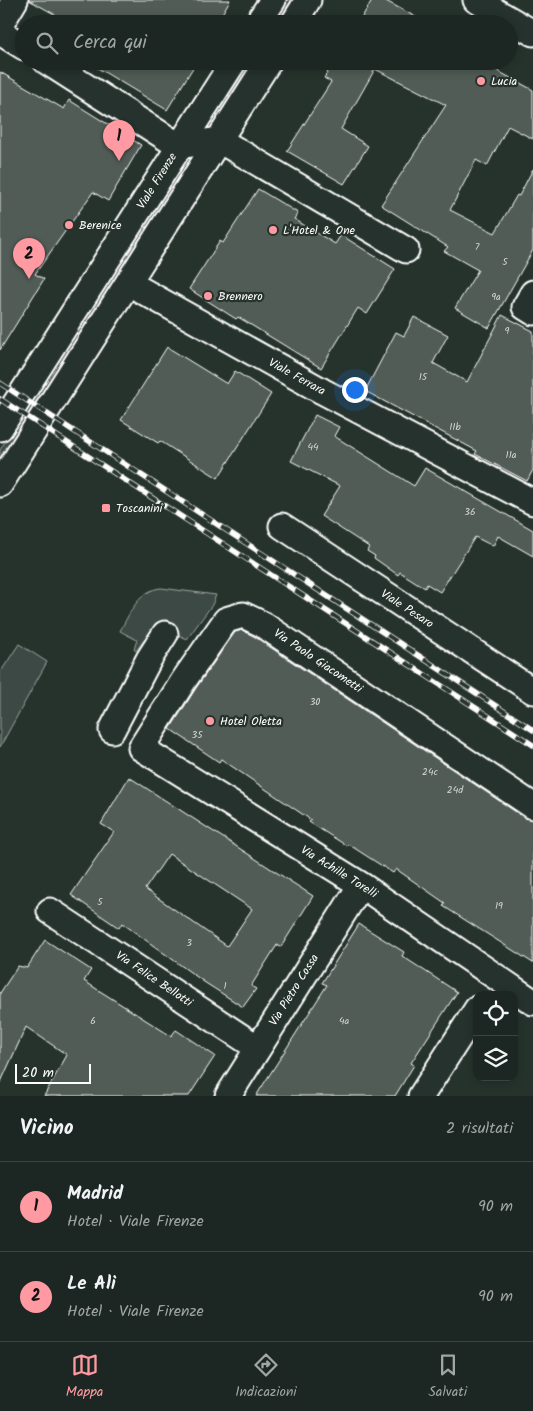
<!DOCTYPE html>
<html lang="it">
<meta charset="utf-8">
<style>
body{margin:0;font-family:Kalam,sans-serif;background:#29322f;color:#f1f3f6}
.controls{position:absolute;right:15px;bottom:15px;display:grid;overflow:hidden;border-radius:10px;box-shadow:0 2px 8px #0003}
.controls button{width:45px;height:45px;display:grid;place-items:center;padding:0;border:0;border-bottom:1px solid #3a4340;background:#1c2622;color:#f1f3f6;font:25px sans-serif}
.scale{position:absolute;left:15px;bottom:12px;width:76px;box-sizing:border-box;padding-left:5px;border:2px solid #fff;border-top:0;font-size:14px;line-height:18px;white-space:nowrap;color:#fff;-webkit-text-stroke:4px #26332d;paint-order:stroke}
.you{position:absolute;left:354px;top:389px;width:18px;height:18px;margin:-12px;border:4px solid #fff;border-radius:50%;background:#1a73e8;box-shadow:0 0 0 8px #1a73e833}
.badge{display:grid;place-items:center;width:32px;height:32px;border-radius:50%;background:#ff9aa2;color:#111;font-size:16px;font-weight:700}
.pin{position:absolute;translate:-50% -41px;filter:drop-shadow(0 1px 2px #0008)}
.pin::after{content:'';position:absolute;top:26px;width:18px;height:15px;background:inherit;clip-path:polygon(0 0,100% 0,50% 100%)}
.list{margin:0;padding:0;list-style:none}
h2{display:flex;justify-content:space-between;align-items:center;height:65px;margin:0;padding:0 20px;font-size:21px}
h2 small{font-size:16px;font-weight:400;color:#a0a5a5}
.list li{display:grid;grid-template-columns:32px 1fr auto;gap:15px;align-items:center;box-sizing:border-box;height:90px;padding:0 20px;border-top:1px solid #3a4340}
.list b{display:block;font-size:19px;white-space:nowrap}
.list p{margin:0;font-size:16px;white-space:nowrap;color:#a0a5a5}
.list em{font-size:16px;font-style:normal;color:#a0a5a5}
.icon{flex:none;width:28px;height:28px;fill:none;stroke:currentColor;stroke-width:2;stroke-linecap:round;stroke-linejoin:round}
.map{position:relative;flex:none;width:533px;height:1096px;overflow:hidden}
.search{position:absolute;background:#1c2622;box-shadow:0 2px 8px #0003;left:15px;right:15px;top:15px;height:55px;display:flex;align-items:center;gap:12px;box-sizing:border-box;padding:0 18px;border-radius:28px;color:#a0a5a5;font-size:19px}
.sheet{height:245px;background:#1c2622}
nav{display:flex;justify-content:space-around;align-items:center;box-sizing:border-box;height:70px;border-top:1px solid #3a4340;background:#1c2622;font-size:14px;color:#a0a5a5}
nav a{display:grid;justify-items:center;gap:2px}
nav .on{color:#ff9aa2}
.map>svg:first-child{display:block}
</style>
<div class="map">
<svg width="533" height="1096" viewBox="0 0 533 1096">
<rect width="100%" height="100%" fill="#26332d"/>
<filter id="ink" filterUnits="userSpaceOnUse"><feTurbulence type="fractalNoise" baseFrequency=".02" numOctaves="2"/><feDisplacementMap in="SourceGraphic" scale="10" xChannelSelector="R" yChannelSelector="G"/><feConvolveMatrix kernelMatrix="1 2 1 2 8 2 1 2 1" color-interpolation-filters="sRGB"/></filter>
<g filter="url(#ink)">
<path fill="#3e4944" stroke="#9ea4a2" d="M 286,0 L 292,0 L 277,24 L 271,24 Z
M 247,61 L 253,61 L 214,123 L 210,121 Z
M 178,170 L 183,173 L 0,461 L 0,450 Z
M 161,588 L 216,595 L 212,605 L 187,639 L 160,626 L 148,656 L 139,649 L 148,638 L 147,636 L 136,651 L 134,649 L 137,640 L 120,631 C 130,613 139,590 161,588 Z
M 19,644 L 47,662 L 0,747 L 0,673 Z"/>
<path fill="#515c57" stroke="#fff" fill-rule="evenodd" d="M 29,0 L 230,0 L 216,24 L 72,24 Z
M 372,0 L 384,0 L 425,22 L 424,24 L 358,24 Z
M 86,61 L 197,61 L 167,110 Z
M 334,61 L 479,61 L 533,90 L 533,139 L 508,126 L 487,166 L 476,160 L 450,210 L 495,233 L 517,195 L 519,196 L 533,169 L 533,250 L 489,328 L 455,308 L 478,270 L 444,251 L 448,247 L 381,205 L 446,105 L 375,69 L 341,129 L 368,146 L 344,184 L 287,151 L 331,82 L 324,78 Z
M 0,72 L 64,109 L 69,100 L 141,145 L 108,201 L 93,192 L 35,274 L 44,279 L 0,350 Z
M 258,189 L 298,213 L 294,219 L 335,244 L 341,235 L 395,269 L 367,314 L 358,308 L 321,368 L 238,317 L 236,319 L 189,289 L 220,241 L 223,243 Z
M 502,315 L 533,331 L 533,470 L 527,481 L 475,454 L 477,451 L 365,391 L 396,332 L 404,336 L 414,317 L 448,335 L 433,363 L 467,382 Z
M 167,347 L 227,384 L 235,371 L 271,394 L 218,478 L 160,441 L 158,443 L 121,420 Z
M 315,415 L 339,427 L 334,436 L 414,486 L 425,468 L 533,530 L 533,556 L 498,536 L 493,546 L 475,537 L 440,592 L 427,584 L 425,588 L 400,572 L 398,575 L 374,558 L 375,556 L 367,551 L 369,547 L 321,516 L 340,486 L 291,461 Z
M 242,630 L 255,637 L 525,818 L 533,820 L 533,963 L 443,906 L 445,903 L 396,869 L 393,873 L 348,844 L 347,846 L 309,822 L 311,820 L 221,759 L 219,762 L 170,729 L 196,688 L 235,632 Z
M 129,777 L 313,896 L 281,947 L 277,945 L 251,986 L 256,989 L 243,1007 L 204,982 L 122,923 L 119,928 L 71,895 L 114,832 L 101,824 ZM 169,854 L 252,909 L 227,946 L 145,889 Z
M 359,924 L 404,952 L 402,956 L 457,992 L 411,1063 L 414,1065 L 395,1096 L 256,1096 L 327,985 L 322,983 Z
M 45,940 L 91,970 L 84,981 L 171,1036 L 176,1030 L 215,1056 L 189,1096 L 44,1096 L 67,1055 L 26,1027 L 0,1084 L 0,993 L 18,966 L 27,968 Z"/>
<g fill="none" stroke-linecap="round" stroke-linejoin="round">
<g stroke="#fff" stroke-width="29">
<path id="minor" d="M 476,0 L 533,33
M 257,24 L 273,0
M 293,24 L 308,0
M 0,25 L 15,0
M 0,32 L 24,47
M 46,61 L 179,146 L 219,140 L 406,250
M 141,290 L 322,391 L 533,502
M 533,293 L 525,307 L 533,312
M 0,428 L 234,61
M 0,484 L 269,61
M 282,526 L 533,691
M 112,730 L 149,659 L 165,634
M 533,806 L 262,624 L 243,615 L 226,620 L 184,680 L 141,748 L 361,885 L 533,1002
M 50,911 L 258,1048
M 228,1096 L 361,885
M 421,1096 L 477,1009"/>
</g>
<use href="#minor" stroke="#26332d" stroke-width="25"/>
<g stroke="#fff" stroke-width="5.5">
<path id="rail" d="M 0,383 L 533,730
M 0,399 L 533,745"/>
</g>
<use href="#rail" stroke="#26332d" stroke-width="4" stroke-dasharray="11" stroke-linecap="butt"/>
</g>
</g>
<g fill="#ff9aa2" stroke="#26332d" stroke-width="2">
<circle cx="481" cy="81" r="5"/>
<circle cx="69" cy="225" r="5"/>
<circle cx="273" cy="230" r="5"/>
<circle cx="208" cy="296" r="5"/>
<rect x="101" y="503" width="10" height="10" rx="2.5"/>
<circle cx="210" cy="721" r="5"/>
</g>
<g text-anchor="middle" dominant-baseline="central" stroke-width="4.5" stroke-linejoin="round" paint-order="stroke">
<g font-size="10" fill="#d4d6d5">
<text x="477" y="247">7</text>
<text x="505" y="262">5</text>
<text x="496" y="297">9a</text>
<text x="507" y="331">9</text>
<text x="423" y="377">15</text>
<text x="455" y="427">11b</text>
<text x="313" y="447">44</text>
<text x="511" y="455">11a</text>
<text x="470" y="512">36</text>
<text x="315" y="702">30</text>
<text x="197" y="735">35</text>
<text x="430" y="772">24c</text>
<text x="455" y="790">24d</text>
<text x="100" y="902">5</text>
<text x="499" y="906">19</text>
<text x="189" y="943">3</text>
<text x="225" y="986">1</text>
<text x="93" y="1021">6</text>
<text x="344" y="1021">4a</text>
</g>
<g font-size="12" fill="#fff" stroke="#26332d" text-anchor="start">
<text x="491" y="81">Lucia</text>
<text x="79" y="225">Berenice</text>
<text x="283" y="230">L'Hotel &amp; One</text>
<text x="218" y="296">Brennero</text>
<text x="116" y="508">Toscanini</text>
<text x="220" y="721">Hotel Oletta</text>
</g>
<g font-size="12" fill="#fff" stroke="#26332d">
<text transform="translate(157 181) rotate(-58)">Viale Firenze</text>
<text transform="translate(297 377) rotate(29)">Viale Ferrara</text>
<text transform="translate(407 609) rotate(33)">Viale Pesaro</text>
<text transform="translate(318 661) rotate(34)">Via Paolo Giacometti</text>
<text transform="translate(339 872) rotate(32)">Via Achille Torelli</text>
<text transform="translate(154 979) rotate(34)">Via Felice Bellotti</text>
<text transform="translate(294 990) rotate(-58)">Via Pietro Cossa</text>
</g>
</g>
</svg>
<div class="controls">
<button><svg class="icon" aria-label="locate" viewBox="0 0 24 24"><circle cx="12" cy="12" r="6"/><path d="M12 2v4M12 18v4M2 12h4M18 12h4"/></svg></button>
<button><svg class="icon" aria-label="layers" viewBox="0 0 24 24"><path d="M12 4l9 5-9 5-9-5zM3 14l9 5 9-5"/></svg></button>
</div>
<div class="scale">20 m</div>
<div class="you"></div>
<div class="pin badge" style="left:119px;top:161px">1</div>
<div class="pin badge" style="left:29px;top:279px">2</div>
<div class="search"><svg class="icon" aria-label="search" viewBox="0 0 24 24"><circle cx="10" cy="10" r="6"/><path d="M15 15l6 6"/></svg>Cerca qui</div>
</div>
<section class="sheet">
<h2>Vicino<small>2 risultati</small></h2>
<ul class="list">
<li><span class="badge">1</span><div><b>Madrid</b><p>Hotel · Viale Firenze</p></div><em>90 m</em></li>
<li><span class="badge">2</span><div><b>Le Ali</b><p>Hotel · Viale Firenze</p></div><em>90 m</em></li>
</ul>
</section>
<nav>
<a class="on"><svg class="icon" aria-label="map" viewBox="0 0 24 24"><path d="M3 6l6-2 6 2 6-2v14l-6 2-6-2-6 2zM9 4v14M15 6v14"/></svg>Mappa</a>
<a><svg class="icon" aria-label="directions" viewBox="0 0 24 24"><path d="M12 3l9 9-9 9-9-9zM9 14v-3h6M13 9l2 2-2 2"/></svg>Indicazioni</a>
<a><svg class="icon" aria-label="saved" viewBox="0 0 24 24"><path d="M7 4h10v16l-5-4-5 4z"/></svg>Salvati</a>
</nav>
